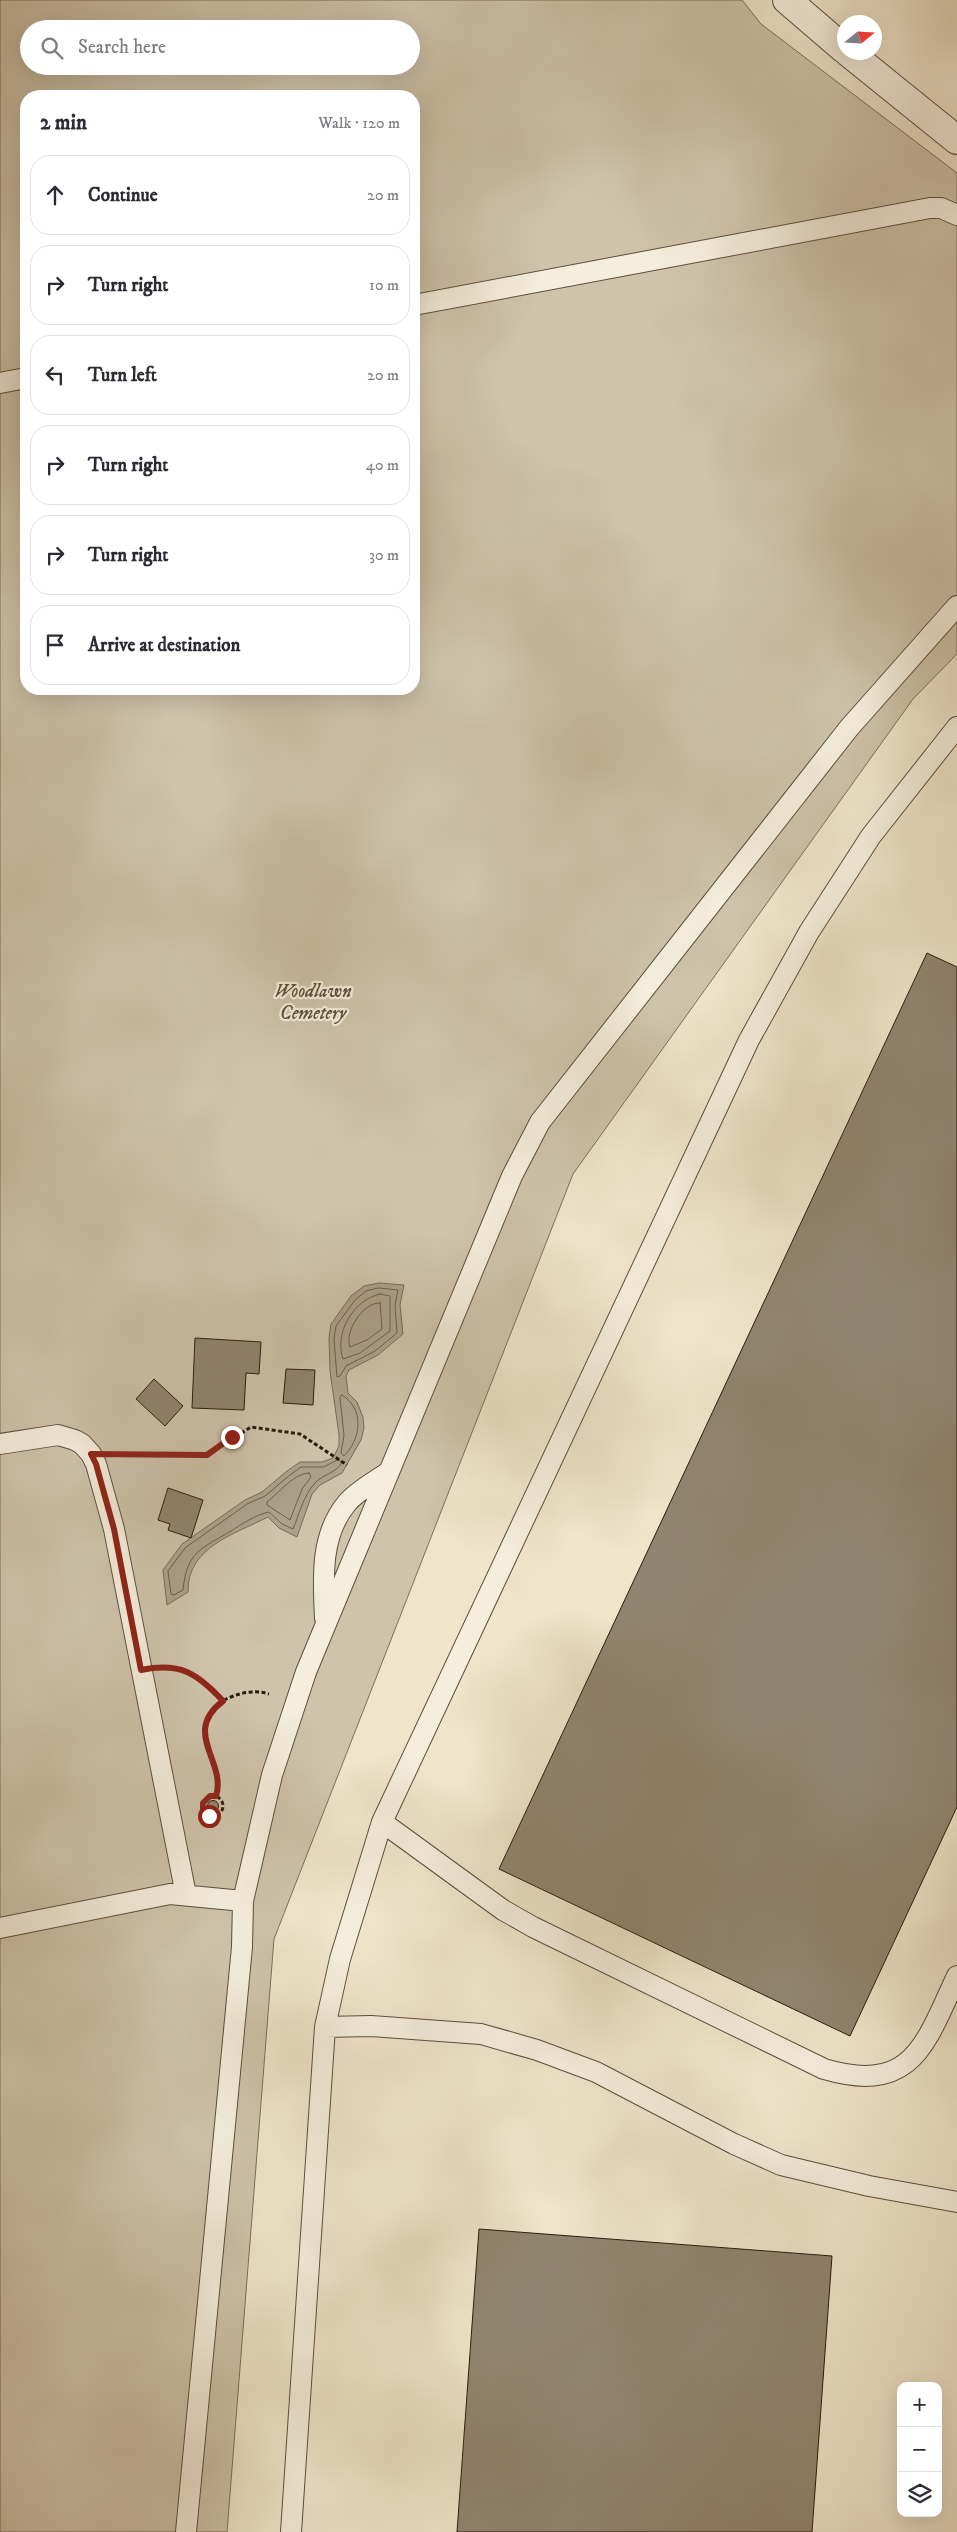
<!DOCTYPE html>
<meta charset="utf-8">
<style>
body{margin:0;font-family:"IM FELL DW Pica",serif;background:#f7f7f7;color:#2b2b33}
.controls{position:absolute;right:15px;bottom:15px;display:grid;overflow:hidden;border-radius:10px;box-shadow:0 5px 20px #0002}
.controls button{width:45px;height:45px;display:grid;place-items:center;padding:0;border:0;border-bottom:1px solid #e1e1e2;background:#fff;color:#2b2b33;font:25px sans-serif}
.compass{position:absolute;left:837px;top:15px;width:45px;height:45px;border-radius:50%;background:#fff;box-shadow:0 5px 20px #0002;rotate:72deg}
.stop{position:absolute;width:15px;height:15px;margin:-11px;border:4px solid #8f2418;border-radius:50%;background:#fff}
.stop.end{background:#8f2418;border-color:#fff;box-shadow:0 1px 5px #0008}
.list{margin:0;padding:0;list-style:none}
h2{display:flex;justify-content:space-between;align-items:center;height:65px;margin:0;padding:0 20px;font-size:21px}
h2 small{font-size:16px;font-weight:400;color:#7c7c81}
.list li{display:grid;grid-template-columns:32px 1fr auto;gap:15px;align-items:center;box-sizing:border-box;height:80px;margin:0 10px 10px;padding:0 10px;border:1px solid #e1e1e2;border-radius:20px}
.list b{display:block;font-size:19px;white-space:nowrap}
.list em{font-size:16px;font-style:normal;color:#7c7c81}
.icon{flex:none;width:28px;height:28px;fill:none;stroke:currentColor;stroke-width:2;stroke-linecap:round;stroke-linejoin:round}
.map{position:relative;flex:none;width:957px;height:2532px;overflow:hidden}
.search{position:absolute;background:#fff;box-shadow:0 5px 20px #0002;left:20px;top:20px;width:400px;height:55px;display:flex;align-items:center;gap:12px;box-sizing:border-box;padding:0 18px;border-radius:28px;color:#7c7c81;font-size:19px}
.panel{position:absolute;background:#fff;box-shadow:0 5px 20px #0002;left:20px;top:90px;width:400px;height:605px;border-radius:20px}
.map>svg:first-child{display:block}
</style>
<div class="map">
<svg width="957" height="2532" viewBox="0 0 957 2532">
<rect width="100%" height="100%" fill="#efe5cb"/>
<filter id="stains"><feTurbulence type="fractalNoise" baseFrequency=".004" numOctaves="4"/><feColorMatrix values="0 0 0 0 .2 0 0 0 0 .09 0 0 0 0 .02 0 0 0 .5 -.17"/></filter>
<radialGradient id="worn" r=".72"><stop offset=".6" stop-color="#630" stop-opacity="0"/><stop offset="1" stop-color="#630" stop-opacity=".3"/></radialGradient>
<path fill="#cec3ab" stroke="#7c6f5c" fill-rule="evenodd" d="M 0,0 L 742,0 L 761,24 L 957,173 L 957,654 L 913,699 L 573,1174 L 274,1939 L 227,2532 L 0,2532 ZM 29,29 L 411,29 L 411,66 L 29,66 ZM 26,96 L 414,96 L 414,689 L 26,689 Z"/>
<path fill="#aca08b" stroke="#786b59" d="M 379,1283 L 404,1285 L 400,1305 L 403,1334 L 378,1355 L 349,1370 L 346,1376 L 348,1393 L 357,1402 L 363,1417 L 364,1428 L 361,1440 L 342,1473 L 320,1485 L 312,1494 L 297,1537 L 279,1528 L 268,1517 C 235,1534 187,1547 188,1592 L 167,1605 L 163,1570 L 182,1544 L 245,1500 L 262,1492 L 287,1471 L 300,1462 L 322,1462 L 333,1458 L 339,1446 L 339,1435 L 330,1371 L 329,1338 L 331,1324 L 351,1296 L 364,1286 Z"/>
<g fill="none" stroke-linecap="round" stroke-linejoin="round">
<path stroke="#6c5e4c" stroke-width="1" d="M 379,1288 L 398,1290 L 395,1305 L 397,1333 L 375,1351 L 346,1366 L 340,1376 L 337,1377 L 334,1339 L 336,1326 L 355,1300 L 366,1291 Z
M 380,1294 L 390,1296 L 390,1331 L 360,1353 L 343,1359 C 334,1333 353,1300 380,1294 Z
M 380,1303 L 382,1329 L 367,1340 L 350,1347 C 344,1332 363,1302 380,1303 Z
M 342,1395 C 365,1409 361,1439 344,1456 L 341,1453 L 344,1435 L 340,1398 Z
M 338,1460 L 342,1462 C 337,1473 323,1474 315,1483 C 303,1496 300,1513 293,1529 L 282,1524 L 269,1512 C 255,1515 242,1524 231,1531 C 201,1549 187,1551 183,1590 L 174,1595 L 171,1594 L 168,1571 L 185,1548 L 247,1504 L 265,1496 L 290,1475 L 301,1467 L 323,1467 Z
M 309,1473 L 311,1477 L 302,1489 L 290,1520 L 267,1505 L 267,1502 C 279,1493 293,1474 309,1473 Z"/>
</g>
<path fill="#918470" stroke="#2b1b0e" d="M 927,953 L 957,967 L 957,1807 L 850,2036 L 499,1869 Z
M 195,1338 L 261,1342 L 259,1374 L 246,1373 L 244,1410 L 192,1408 Z
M 286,1369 L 315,1370 L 313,1405 L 283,1403 Z
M 154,1379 L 183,1406 L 165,1426 L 136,1399 Z
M 168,1488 L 203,1500 L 191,1538 L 168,1530 L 170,1524 L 158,1520 Z
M207.5 1806a5.5 5.5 0 1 1 11 0a5.5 5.5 0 1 1-11 0Z
M 479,2229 L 832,2256 L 812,2532 L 457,2532 Z"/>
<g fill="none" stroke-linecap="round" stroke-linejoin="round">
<g stroke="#5c4e3d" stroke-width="22">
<path id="service" d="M 414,305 L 930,208 L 941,208 L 957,215
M 0,383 L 26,378
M 0,1444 L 58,1435 L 75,1440 L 82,1444 L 91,1454 L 96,1464 L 114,1529 L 186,1895
M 325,1618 C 323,1579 320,1535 347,1503 C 357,1491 374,1482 387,1473
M 382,1822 L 503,1910 L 533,1927 L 824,2069 C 913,2095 925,2044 957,1976
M 0,1928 L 170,1894 L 243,1901
M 325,2027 L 340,1959 L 382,1822 L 749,1040 L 809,932 L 871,836 L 957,727
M 186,2532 L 242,1947 L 243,1901 L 272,1775 L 306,1672 L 512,1176 L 540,1122 L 849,728 L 957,606
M 291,2532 L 325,2027 L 371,2026 L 481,2034 L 537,2050 L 596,2072 L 734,2144 L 781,2165 L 869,2186 L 957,2202"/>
</g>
<g stroke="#5c4e3d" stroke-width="30">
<path id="minor" d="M 787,0 L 844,49
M 848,52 L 957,140"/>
</g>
<path stroke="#2b1b0e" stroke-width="3" stroke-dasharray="4 2.5" stroke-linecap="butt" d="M 124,1454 L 207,1455 L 251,1427 L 300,1434 L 347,1465
M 170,1667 C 194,1671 207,1684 223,1701
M203 1806a10 10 0 1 1 20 0a10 10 0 1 1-20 0Z
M 216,1796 C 226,1768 193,1743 211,1714 C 216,1706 222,1700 231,1697 C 243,1692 256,1690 269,1694"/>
<use href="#service" stroke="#f5eedd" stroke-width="20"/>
<use href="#minor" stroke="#f5eedd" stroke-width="28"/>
</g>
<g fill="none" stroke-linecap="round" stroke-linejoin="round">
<path stroke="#8f2418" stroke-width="6" d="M 209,1816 L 203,1810 L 203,1803 L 210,1796 L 216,1796 C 227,1761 181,1733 223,1701 C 197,1673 180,1662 141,1670 L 114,1529 L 96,1464 L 91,1454 L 207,1455 L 232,1437"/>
</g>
<g text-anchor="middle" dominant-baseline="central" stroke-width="4.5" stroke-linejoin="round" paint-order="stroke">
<g font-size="19" font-style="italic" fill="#5c4d3d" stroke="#f5eedd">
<text x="313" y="991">Woodlawn<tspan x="313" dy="22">Cemetery</tspan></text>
</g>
</g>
<rect width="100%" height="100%" filter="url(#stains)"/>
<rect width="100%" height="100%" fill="url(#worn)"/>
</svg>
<div class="controls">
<button>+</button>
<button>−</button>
<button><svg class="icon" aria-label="layers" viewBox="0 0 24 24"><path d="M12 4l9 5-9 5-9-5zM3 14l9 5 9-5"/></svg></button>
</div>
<svg class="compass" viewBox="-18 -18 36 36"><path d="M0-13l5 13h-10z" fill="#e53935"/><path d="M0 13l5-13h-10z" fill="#7c7c81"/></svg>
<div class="stop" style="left:209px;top:1816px"></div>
<div class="stop end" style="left:232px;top:1437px"></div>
<div class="search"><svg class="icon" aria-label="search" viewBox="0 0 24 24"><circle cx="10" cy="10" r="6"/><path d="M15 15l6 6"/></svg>Search here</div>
<section class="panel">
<h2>2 min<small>Walk · 120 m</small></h2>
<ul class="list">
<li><svg class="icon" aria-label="ahead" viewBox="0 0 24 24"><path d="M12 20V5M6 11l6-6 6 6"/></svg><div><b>Continue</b></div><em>20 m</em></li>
<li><svg class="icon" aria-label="right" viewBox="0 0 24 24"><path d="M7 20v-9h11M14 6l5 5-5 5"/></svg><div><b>Turn right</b></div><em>10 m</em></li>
<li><svg class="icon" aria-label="left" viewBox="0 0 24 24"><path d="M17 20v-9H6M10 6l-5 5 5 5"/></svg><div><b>Turn left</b></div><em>20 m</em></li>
<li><svg class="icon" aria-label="right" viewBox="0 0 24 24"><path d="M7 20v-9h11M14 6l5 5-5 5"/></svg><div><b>Turn right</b></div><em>40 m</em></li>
<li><svg class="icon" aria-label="right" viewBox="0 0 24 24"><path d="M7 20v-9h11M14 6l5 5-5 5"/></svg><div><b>Turn right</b></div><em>30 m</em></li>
<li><svg class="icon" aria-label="arrive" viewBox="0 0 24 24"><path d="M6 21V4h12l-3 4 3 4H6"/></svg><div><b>Arrive at destination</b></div></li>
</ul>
</section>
</div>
